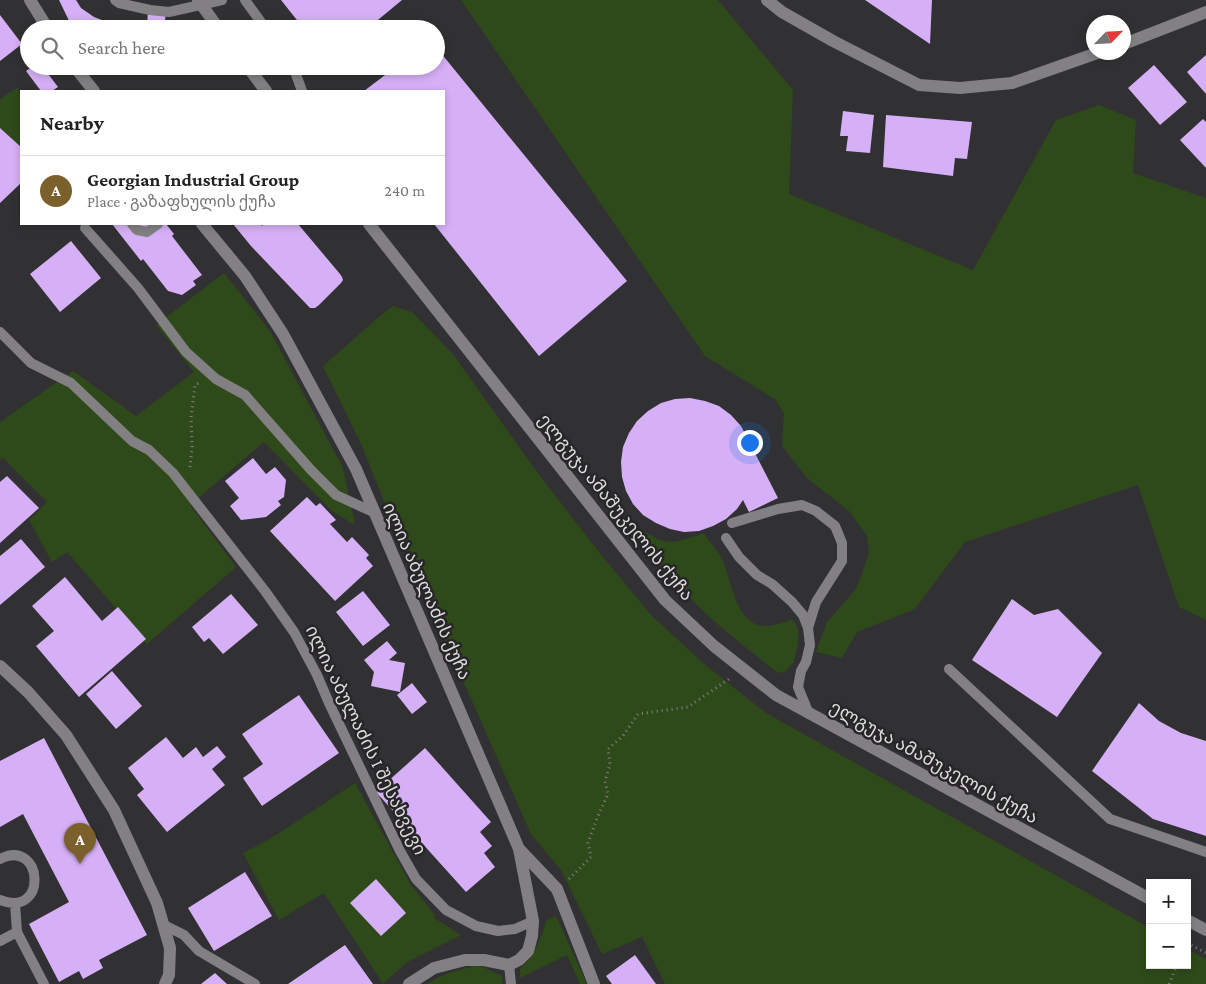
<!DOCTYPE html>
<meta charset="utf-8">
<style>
body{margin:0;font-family:"Crimson Pro","Noto Sans Georgian",serif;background:#f6f6f6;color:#222}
.controls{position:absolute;right:15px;bottom:15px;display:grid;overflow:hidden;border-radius:0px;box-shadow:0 2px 8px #0003}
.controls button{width:45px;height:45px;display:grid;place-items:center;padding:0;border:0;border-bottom:1px solid #e0e0e0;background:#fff;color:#222;font:25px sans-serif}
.compass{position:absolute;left:1086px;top:15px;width:45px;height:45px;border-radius:50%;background:#fff;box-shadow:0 2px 8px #0003;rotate:65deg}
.you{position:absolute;left:749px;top:442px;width:18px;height:18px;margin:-12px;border:4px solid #fff;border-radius:50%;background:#1a73e8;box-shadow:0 0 0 8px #1a73e833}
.badge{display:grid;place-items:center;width:32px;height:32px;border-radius:50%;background:#7c602c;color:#fff;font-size:16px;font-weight:700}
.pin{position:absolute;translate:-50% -41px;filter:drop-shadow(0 1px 2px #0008)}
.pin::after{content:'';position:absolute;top:26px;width:18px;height:15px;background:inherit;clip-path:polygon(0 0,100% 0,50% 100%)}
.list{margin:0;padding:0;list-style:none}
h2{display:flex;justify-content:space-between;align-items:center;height:65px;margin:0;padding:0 20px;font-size:21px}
h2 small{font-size:16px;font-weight:400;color:#767676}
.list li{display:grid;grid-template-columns:32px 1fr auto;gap:15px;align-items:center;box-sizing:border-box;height:70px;padding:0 20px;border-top:1px solid #e0e0e0}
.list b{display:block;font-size:19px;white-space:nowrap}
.list p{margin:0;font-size:16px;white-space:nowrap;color:#767676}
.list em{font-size:16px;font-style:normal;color:#767676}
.icon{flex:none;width:28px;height:28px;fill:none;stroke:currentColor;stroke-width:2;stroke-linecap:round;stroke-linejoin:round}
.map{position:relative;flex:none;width:1206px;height:984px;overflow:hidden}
.search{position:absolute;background:#fff;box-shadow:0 2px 8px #0003;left:20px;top:20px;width:425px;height:55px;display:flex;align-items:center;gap:12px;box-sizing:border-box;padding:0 18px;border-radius:28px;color:#767676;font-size:19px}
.panel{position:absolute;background:#fff;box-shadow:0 2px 8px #0003;left:20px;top:90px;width:425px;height:135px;border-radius:0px}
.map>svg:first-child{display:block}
</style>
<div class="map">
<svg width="1206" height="984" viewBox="0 0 1206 984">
<rect width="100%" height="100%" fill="#313032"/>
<path fill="#2f4a1a" d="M 461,0 L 718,0 L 793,90 L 789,194 L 973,270 L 1056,120 L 1099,105 L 1136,120 L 1133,173 L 1206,198 L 1206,620 L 1179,607 L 1138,485 L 965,542 L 915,609 L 857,632 L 842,658 L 816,652 L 827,622 L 856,589 L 869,553 L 867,536 L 849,511 L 807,478 L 782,446 L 784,414 L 776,400 L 705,356 Z
M 17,88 L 21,94 L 21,147 L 0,128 L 0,99 Z
M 224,273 L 270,331 L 343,468 L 355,525 L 332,511 L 264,442 L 190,505 L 236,567 L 147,644 L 67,552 L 52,562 L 29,520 L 47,502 L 3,458 L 0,460 L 0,422 L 73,371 L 136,416 L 194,372 L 156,325 Z
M 393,306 L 412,312 L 452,353 L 534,468 L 598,551 L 651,615 L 703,663 L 766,713 L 1150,928 L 1150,965 L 1187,965 L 1187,949 L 1206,959 L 1206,984 L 665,984 L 642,937 L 602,954 L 561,870 L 531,834 L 390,516 L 362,446 L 323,366 L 380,316 Z
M 645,532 C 651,535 657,539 664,541 C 675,544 693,537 704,533 C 709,543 718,549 722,559 C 727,569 729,581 733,592 C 744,626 760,633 792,619 L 798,629 L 798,643 L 794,662 L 786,671 L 778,673 C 750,651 723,630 698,606 C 678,586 659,564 641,543 Z
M 355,783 L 411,885 L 435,915 L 434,918 L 461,935 L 407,962 L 383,984 L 324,893 L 279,920 L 243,853 L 270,839 Z
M 556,916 L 587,984 L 580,984 L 567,955 L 520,978 L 520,969 C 534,957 541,939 546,921 Z
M 479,965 L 502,976 L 502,984 L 426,984 L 448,973 Z"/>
<path fill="#d6b0f6" d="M 59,0 L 76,0 L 81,8 L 94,17 L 107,22 L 125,20 L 129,29 L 73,29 Z
M 281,0 L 402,0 L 367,29 L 304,29 Z
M 865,0 L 932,0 L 930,44 Z
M 148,11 L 166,13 L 164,27 L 147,25 Z
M 0,15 L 22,44 L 0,61 Z
M 436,47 L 627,281 L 539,356 L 434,224 L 444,224 L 444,91 L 364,91 L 397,66 L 436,66 Z
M 1206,55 L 1206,94 L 1187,72 Z
M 1154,65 L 1187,102 L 1160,125 L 1128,88 Z
M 33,66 L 42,66 L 58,87 L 52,91 L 41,91 L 26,71 Z
M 843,111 L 874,115 L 870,153 L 846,151 L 848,136 L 840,136 Z
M 886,115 L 972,122 L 967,159 L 955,158 L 953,176 L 883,167 Z
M 1203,119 L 1206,122 L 1206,168 L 1180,140 Z
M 0,128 L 21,147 L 21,183 L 0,203 Z
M 112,224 L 166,224 L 174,234 L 172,236 L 202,275 L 193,281 L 196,285 L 182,295 L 168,291 L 143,259 L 141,261 Z
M 233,224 L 261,224 L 262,226 L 264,224 L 298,224 L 340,274 L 342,277 L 343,280 L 341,283 L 319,305 L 315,308 L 310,308 L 251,246 Z
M 71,241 L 101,278 L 60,312 L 30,274 Z
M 690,398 L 705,401 L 719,406 L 731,415 L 741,426 L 778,498 L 749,512 L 743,500 L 737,509 L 726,519 L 713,526 L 699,531 L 684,532 L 670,529 L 656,523 L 643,515 L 633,504 L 626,491 L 622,477 L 621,462 L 623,447 L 629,433 L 637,421 L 648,411 L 661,403 L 675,399 Z
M 253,458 L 266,474 L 275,467 L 286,480 L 284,497 L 278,501 L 281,505 L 266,517 L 241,520 L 230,506 L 239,498 L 225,481 Z
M 7,476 L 39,508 L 0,543 L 0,482 Z
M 307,497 L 316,506 L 320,503 L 336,520 L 330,524 L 347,542 L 352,537 L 369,555 L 366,558 L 373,566 L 335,601 L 270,531 Z
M 21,539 L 45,567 L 0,605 L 0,556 Z
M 65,577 L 102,621 L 118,607 L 146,639 L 79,697 L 36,646 L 54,631 L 32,606 Z
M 363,591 L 390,625 L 363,646 L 336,612 Z
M 231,594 L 258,625 L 223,654 L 209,638 L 204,642 L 192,627 Z
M 1012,599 L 1034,615 L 1058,609 L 1102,653 L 1057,717 L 972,660 Z
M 387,641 L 397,653 L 389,660 L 405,663 L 400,692 L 371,686 L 374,672 L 364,660 Z
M 112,671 L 142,706 L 116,729 L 86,694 Z
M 412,683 L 427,702 L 412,714 L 397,695 Z
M 299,695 L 339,753 L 262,806 L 243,778 L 263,764 L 242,734 Z
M 1139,703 L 1159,721 L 1181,733 L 1206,741 L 1206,836 L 1153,819 L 1092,771 Z
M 166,737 L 183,758 L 196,747 L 203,757 L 217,746 L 226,757 L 212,769 L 225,785 L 167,832 L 137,795 L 144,789 L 128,768 Z
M 44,738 L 147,935 L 99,960 L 103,968 L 83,979 L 79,971 L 59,982 L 29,924 L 69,902 L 23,814 L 0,827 L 0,761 Z
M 425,748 L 491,822 L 480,832 L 492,846 L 484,853 L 495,867 L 466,892 L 376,792 Z
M 245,872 L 272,916 L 214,951 L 188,908 Z
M 376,879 L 406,913 L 381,936 L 350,903 Z
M 345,945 L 373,984 L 288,984 Z
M 635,955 L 656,984 L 612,984 L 606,976 Z
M 215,973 L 227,984 L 201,984 Z"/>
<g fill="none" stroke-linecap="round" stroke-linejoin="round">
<path stroke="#828182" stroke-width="3" stroke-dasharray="1 4" stroke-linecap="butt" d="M 190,467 L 192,447 L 191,418 L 195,385 L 199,383
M 569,879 L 591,857 L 588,843 L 597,818 L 608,794 L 605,781 L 610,764 L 608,749 L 623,736 L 638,714 L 688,707 L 729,679
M 1187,943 L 1206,953
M 1169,984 L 1177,965"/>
<path stroke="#828083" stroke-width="10" d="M 115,0 L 119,3 L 150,10 L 169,12 L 222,0
M 245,0 L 266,29
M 293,66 L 302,91
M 132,224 L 137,230 L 147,232 L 158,224
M 85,228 L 138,288 L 186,352 L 216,379 L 245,395 L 311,470 L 336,495 L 373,512
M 0,332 L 31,363 L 71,383 L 132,441 L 149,450 L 173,473 L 265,591 L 294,632 L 317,675 L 329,703 L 400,851 L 416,879 L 446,910 L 476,926 L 498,931 L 515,929 L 533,921
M 732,523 L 778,509 L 802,505 L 816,511 L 835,526 L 842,543 L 842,561 L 816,602 L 808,628
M 726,538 L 739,557 L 757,575 L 772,584 L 792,602 L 803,615 L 808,628 L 810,645 L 806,662 L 801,671 L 798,687 L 809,714
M 949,669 L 1110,819 L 1206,852
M 0,859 C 43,837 49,919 0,900
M 15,903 L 17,932 L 44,984
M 164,925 L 184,935 L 199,951 L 255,984
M 0,941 L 17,932
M 509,965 L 511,984"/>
<path stroke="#828083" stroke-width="12" d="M 30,0 L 48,29
M 767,0 L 782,12 L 833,41 L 919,85 L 960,88 L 1012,83 L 1100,52
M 1124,44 L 1206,12
M 74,66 L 94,91
M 202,224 L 245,276 L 283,334 L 356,469 L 519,849 L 557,889 L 594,984
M 0,666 L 28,692 L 66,735 L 114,810 L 157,903 L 170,948 L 169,975 L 165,984
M 409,984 L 434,968 L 465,960 L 484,960 L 509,965 L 519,960 L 528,951 L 532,936 L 533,921 L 519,849"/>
<path stroke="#828083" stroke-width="12" d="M 198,0 L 219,29
M 247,66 L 266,91
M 369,224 L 665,600 L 714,646 L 776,695 L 1150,899
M 1187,920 L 1206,930"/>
</g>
<g text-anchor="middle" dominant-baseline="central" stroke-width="5" stroke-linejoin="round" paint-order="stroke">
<g font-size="18" fill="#dddcdd" stroke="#282628">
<text transform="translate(616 507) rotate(51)">ელგუჯა ამაშუკელის ქუჩა</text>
<text transform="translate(427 591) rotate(66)">ილია აბულაძის ქუჩა</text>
<text transform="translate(366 740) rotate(64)">ილია აბულაძის I შესახვევი</text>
<text transform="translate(934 762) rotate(29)">ელგუჯა ამაშუკელის ქუჩა</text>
</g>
</g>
</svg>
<div class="controls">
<button>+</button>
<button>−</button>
</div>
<svg class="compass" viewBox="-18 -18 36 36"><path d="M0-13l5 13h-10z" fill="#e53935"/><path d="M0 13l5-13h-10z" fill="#767676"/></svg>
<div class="you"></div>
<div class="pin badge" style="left:80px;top:864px">A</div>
<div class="search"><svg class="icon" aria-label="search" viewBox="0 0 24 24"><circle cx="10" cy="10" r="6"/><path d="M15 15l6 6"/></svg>Search here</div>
<section class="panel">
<h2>Nearby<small></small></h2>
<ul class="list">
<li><span class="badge">A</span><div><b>Georgian Industrial Group</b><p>Place · გაზაფხულის ქუჩა</p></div><em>240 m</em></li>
</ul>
</section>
</div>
